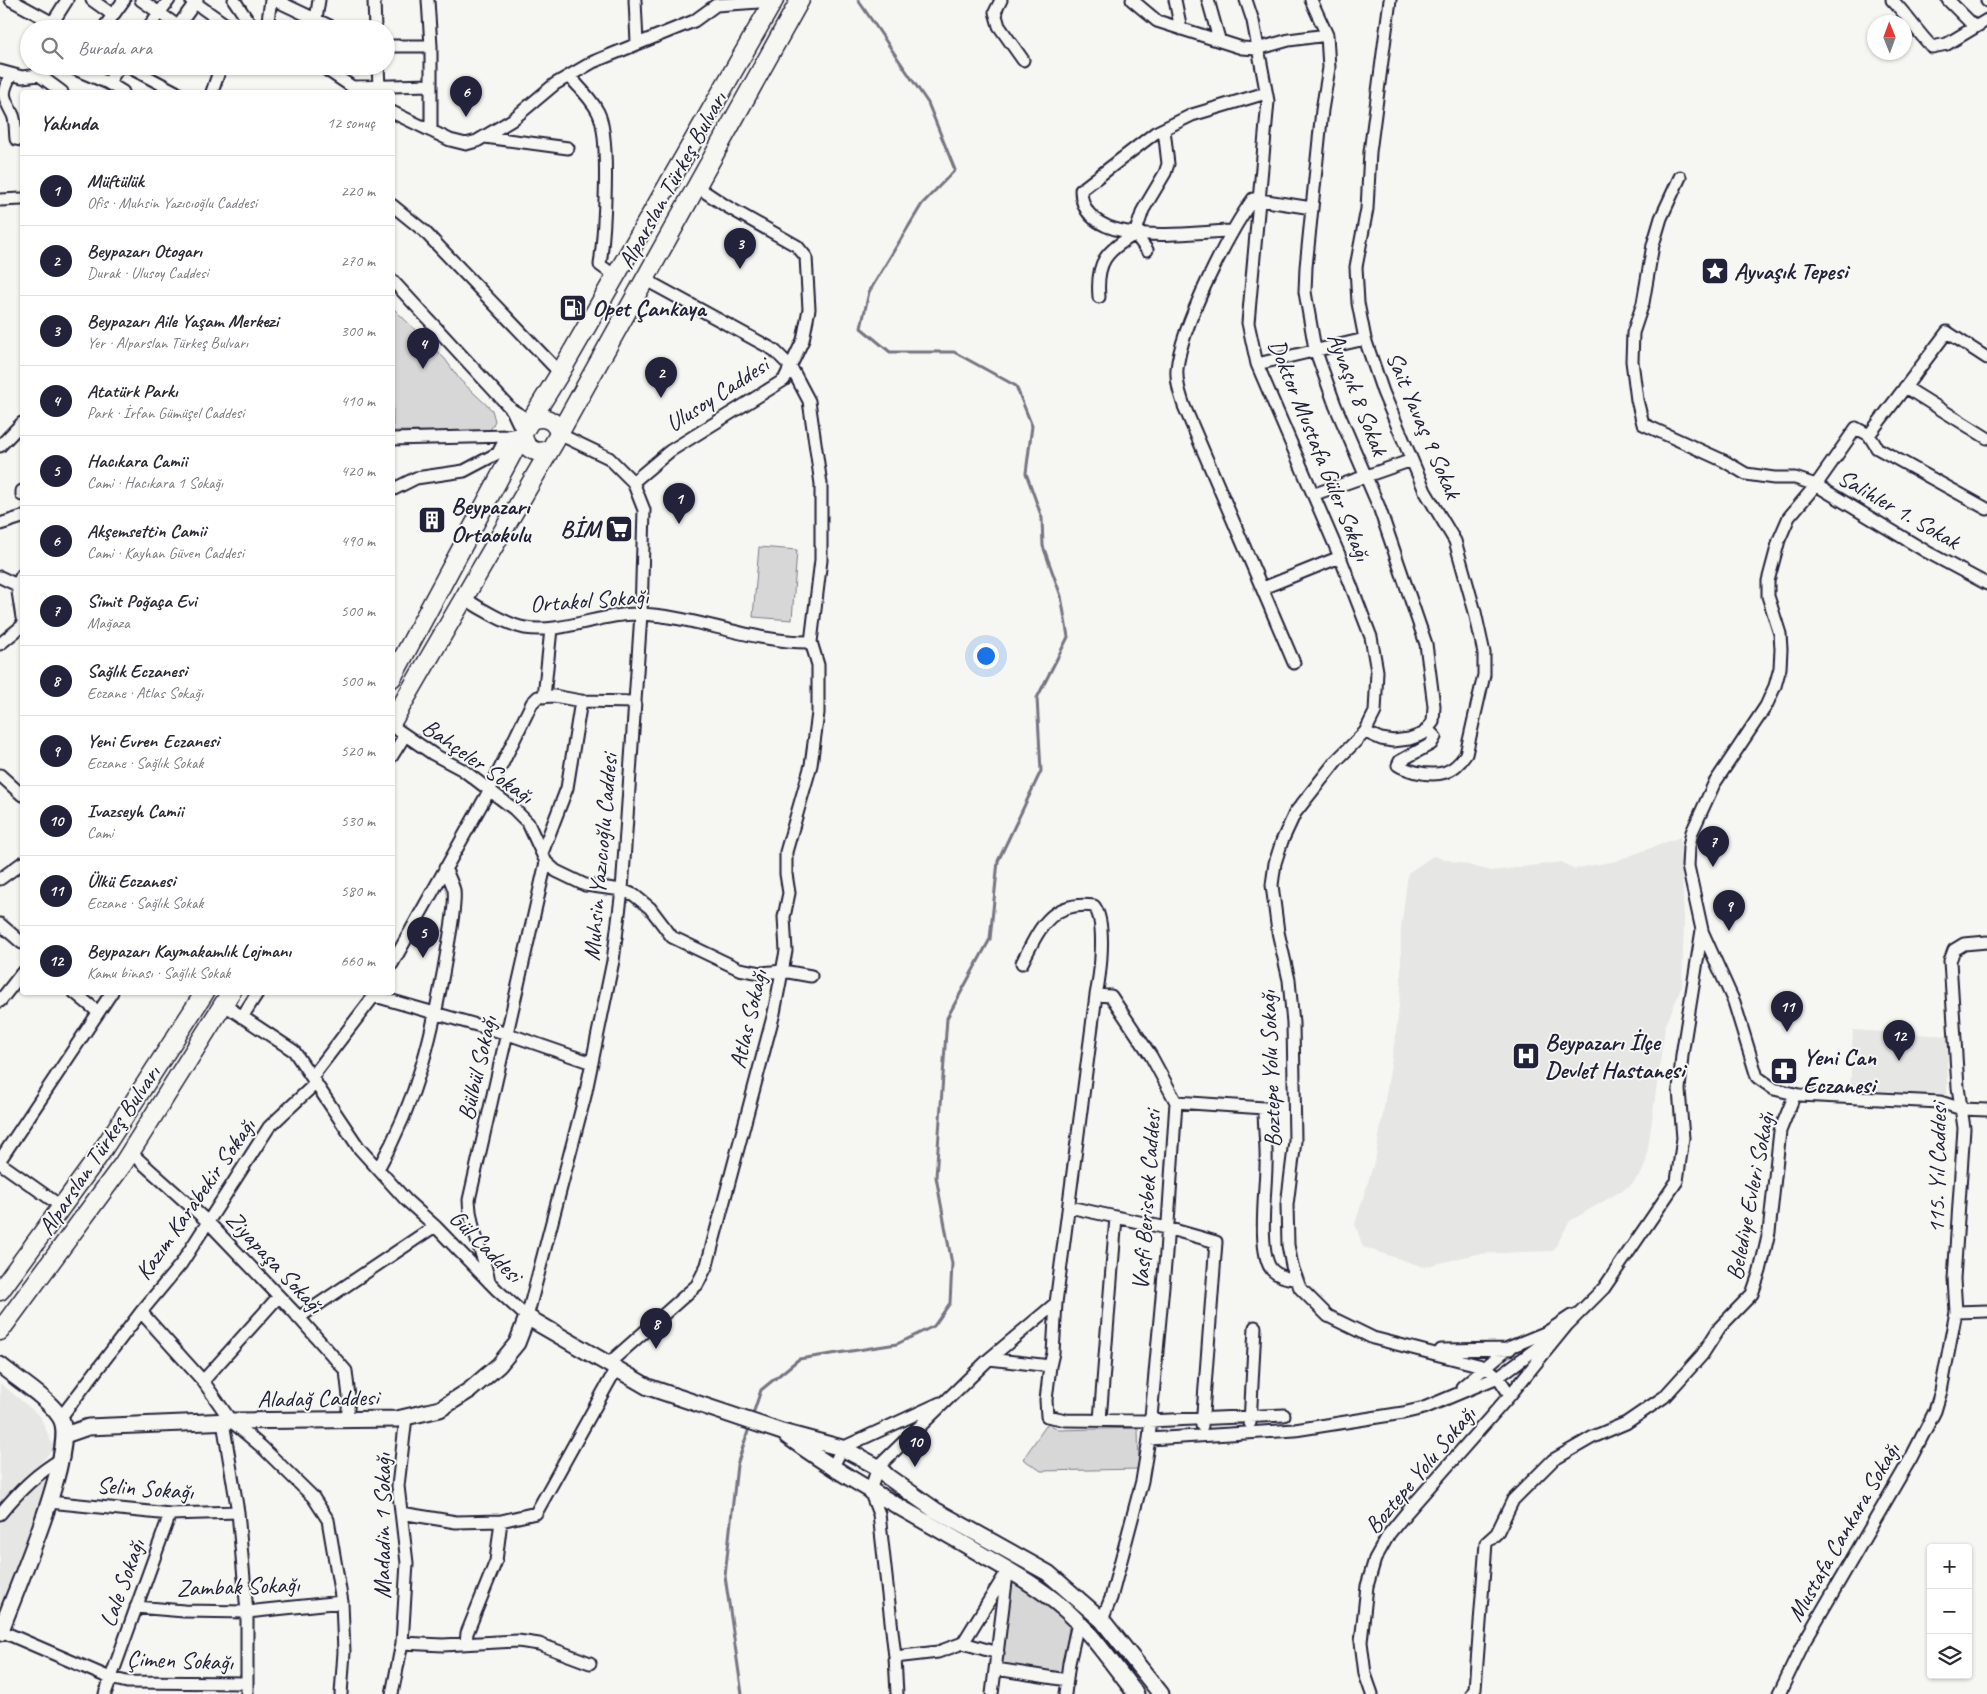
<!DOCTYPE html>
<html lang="tr">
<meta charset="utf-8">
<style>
body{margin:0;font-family:Caveat,sans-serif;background:#f2f2f3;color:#2b2b33}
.controls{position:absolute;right:15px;bottom:15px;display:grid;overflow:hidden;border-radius:5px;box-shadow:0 1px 4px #0004}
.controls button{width:45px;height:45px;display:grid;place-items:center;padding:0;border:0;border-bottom:1px solid #e1e1e2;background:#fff;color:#2b2b33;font:25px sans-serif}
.compass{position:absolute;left:1867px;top:15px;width:45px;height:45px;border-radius:50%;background:#fff;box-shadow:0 1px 4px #0004;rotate:359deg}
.you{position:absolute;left:985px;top:655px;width:18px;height:18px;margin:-12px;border:4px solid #fff;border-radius:50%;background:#1a73e8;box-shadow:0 0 0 8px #1a73e833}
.badge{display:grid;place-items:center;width:32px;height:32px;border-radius:50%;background:#22223b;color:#fff;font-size:16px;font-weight:700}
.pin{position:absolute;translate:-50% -41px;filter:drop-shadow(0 1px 2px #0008)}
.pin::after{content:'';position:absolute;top:26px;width:18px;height:15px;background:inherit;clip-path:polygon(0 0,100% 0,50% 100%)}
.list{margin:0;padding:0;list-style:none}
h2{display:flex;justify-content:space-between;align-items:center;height:65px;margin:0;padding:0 20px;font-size:21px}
h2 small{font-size:16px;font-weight:400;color:#7c7c81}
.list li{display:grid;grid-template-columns:32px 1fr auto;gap:15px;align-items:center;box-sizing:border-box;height:70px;padding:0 20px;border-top:1px solid #e1e1e2}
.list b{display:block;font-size:19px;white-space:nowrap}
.list p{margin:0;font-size:16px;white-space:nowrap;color:#7c7c81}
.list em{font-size:16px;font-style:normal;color:#7c7c81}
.icon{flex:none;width:28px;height:28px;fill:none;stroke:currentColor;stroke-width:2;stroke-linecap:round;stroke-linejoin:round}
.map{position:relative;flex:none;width:1987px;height:1694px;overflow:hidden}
.search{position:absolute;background:#fff;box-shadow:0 1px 4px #0004;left:20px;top:20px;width:375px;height:55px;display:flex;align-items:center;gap:12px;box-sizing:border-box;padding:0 18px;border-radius:28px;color:#7c7c81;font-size:19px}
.panel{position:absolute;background:#fff;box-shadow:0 1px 4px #0004;left:20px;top:90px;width:375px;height:905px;border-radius:5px}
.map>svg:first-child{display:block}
</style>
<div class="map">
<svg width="1987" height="1694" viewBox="0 0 1987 1694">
<rect width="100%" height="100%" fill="#f6f6f2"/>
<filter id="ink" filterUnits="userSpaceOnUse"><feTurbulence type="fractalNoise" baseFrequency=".02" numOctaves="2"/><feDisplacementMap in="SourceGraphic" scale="10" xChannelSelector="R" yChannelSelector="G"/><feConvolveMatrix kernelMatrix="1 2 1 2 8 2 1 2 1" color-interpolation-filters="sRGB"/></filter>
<g filter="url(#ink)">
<path fill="#e6e6e4" d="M 1680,837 L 1684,919 L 1682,986 L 1665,1027 L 1646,1162 L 1642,1172 L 1631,1185 L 1570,1221 L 1553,1251 L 1476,1254 L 1424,1267 L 1363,1247 L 1355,1224 L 1376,1156 L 1396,1033 L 1401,987 L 1401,929 L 1408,873 L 1433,856 L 1491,871 L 1562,862 L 1573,869 L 1616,861 Z
M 1853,1030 L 1948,1036 L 1947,1096 L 1850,1091 Z
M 0,1383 L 40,1416 L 54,1448 L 0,1507 Z
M 37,1478 L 47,1482 L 0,1610 L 0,1522 Z"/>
<path fill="#d7d7d7" stroke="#7c7c89" d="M 392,307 L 445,359 L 460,380 L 492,410 L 495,421 L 489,432 L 393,431 Z
M 759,547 L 797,550 L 792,620 L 753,617 Z
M 1048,1423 L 1059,1430 L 1138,1428 L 1139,1469 L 1041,1471 L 1023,1459 Z
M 1011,1581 L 1068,1619 L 1069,1626 L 1063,1676 L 1000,1664 Z"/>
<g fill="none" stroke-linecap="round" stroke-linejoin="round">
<path stroke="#757583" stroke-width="3" d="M 752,1417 L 761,1390 L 799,1359 L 897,1344 L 934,1326 L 950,1303 L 952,1264 L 936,1177 L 947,1018 L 990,939 L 998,861 L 1041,771 L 1037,698 L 1068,637 L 1061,596 L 1043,546 L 1042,518 L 1026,473 L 1032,426 L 1016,386 L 954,352 L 890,352 L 861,328 L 869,292 L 922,204 L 955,170 L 928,103 L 858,0
M 742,1694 L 725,1576 L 737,1465 L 750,1425"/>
<g stroke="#22223b" stroke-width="15">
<path id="minor" d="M 11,0 L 64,29
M 92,0 L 113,15
M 141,0 L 182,29
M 191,0 L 232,29
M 234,0 L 250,24
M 275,0 L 336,29
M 374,0 L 375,29
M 428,0 L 431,46 L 431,131
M 635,0 L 637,43
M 1001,0 L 995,12 L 999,26 L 1023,60
M 1132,0 L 1157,21 L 1242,48 L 1257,49 L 1289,40 L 1327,35
M 1175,0 L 1181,29
M 1208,0 L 1219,39
M 1246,0 L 1253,21 L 1268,101 L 1248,323 L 1257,364 L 1340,557 L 1371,637 L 1377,671 L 1375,712 L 1365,732 L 1336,761 L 1295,813 L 1282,841 L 1275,863 L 1272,885 L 1278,932 L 1289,980 L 1293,1023 L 1295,1141 L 1287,1205 L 1288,1245 L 1292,1266 L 1300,1288 L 1328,1316 L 1373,1338 L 1486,1367 L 1498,1377 L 1510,1395
M 1311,0 L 1327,35 L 1329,68 L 1322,110 L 1306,267 L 1305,292 L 1315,349 L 1335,405 L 1379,507 L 1426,644 L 1434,706 L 1433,722 L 1423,734 L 1409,739 L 1393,741 L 1381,739 L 1365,732
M 1390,0 L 1370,152 L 1367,209 L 1356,267 L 1358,303 L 1365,339 L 1383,392 L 1425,491 L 1455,541 L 1475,612 L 1484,653 L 1484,675 L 1466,754 C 1453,774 1439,777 1416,772 C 1409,770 1404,769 1398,765 L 1400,761 L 1431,744 L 1435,737 L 1427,729
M 1892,0 C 1907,15 1917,32 1932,47 L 1947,44 L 1987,20
M 1948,0 L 1974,26
M 1987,0 L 1987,1
M 316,19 L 319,0
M 53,22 L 67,0
M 267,27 L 271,0
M 103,29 L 124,0
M 147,29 L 169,0
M 176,29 L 197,0
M 238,29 L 250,24 L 271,29
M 386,46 L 431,46
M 68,66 L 108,83 L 123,92
M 127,66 L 176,92
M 321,66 L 357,90
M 378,66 L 379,87
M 0,71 L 22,77 L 39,75
M 11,75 C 0,95 4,97 13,115 C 16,122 15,132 16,139 L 22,140
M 39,75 L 62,92
M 569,76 C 579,87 591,98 598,112 C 611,137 604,235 600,265 L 615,276
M 108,83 L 120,66
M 352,87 L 431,85
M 212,92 L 221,66
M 392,112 L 450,140 L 466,144 L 477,141 L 512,120 L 555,84 L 593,62 L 694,21 L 716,5 L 774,1
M 485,137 L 568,148
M 1680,177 L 1661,218 L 1653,245 L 1643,303 L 1633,333 L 1632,361 L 1637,400 L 1643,424 L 1724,461 L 1746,474 L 1774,478 L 1795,478 L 1816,485 L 1927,552 L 1987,584
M 0,200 L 22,199
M 392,205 L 424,231 L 560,373
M 1233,231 C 1193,231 1082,252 1081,190 L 1155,133 L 1192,115 L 1266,93
M 1135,234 L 1147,250
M 392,280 L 512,410
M 1099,297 C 1096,262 1106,251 1135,234 L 1143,210 L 1165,173 L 1168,164 L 1164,129
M 1257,364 L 1365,339
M 1905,387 L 1987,438
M 1869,435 L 1877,448 L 1987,509
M 392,439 L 507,436
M 0,446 L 22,423
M 633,482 L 670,451 L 784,380 L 803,340 L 809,309 L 806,257 L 797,246 L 726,206 L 696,186
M 392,490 L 416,478 L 464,471 L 498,453 L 507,436 L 523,433 L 512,410 L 530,421
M 22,491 L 22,495
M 1315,494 L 1412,460
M 0,524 L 22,517
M 22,575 L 17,585 L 22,618
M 0,577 L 17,585
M 1263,588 L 1340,557
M 464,598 C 479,608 508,625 525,628 C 564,634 603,612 642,614 C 699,617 753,643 811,642
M 0,644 L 22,626
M 1294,663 L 1184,406 C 1180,394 1176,382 1177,369 C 1181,326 1228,234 1253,199 L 1312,208
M 544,697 L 551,629
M 392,726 L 433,754 L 463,770 L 514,809 L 528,823 L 546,862 L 556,871 L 585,885 L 622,890 L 634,895 L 650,908 L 672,937 L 739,969 L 761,973 L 783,971 L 811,976
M 392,756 L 405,735
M 0,775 L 22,795
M 542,853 L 567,788 L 581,701
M 0,879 L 22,863
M 0,924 L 22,943
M 1702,931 L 1734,1002 L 1757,1077 L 1774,1089 L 1799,1095 L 1940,1102 L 1962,1109 L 1987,1110
M 1022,963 C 1039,930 1050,900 1094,906 C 1107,922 1100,976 1096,995
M 392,964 L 489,791 L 532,703 L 538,697 L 554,696 L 581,701 L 635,702
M 74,992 L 98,1012
M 375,996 L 508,1034 L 592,1063
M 0,1001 L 22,973
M 223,1004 L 294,1051 L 359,1148 L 406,1200 L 435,1226 L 497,1290 L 527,1317 L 585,1096 L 613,961 L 622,890 L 641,614 L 644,510 L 633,482 L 609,458 L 559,434
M 242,1017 L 258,992
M 312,1077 L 377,992
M 1176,1102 L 1264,1108 C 1264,1128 1267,1147 1266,1166 C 1266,1188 1257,1253 1272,1270 C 1279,1277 1288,1278 1297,1280
M 130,1152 L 208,1222 L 294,1312 L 346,1371 L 349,1397 L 347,1421
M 0,1160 L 112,992
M 0,1163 L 62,1207
M 378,1169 C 418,1099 434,1029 447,951 C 450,934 456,905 454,890 C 452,883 448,875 445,868
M 1069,1207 L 1167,1228 L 1216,1242 L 1202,1426
M 489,1282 C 484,1254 470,1230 469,1200 L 546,862
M 141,1312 L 203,1381 L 231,1421 L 262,1447 L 313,1497 L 328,1520 L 342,1602 L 344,1652 L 341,1694
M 1956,1312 L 1987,1311
M 298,1318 L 435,1226
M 1441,1350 L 1510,1349
M 989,1359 L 1050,1366 L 1046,1400 L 1047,1416 L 1066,1420 L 1149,1421 L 1284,1415
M 608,1364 L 697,1285 L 707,1265 L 774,1013 L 786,951 L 784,917 L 789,893 L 786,874 L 786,852 L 811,765 L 818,713 L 818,665 L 811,642 L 821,560 L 821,484 L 809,401 L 791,367 L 774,350 L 644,279
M 1050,1366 L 1053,1353 L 1056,1303
M 203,1381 L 279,1296
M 1462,1387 L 1508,1348 L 1547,1332 L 1571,1316
M 61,1417 L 141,1312 L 181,1264 L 269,1127 L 316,1083
M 1100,1420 L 1116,1217
M 223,1422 L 238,1512 L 247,1612 L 247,1694
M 1250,1423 L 1255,1327
M 1149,1439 L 1295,1430 L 1403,1413 L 1424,1408 L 1498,1377 L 1552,1337
M 832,1469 L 842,1448 L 940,1403
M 49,1502 L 170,1514 L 238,1512
M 401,1513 L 456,1522 L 501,1521 L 536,1513 L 616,1369
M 0,1514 C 19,1491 37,1473 63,1458
M 136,1607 L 184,1611 L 247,1612 L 342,1602
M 1,1631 L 110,1678 L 127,1682 L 247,1683
M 402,1643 L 443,1645 L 518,1641 L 539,1644 L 590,1663
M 466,1643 L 467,1633 L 496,1561 L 501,1521
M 963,1643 L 998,1653
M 895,1657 L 938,1652 L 963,1643 L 1008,1570
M 996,1669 L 1067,1680
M 105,1694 L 170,1514
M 392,1694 L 402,1643 L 407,1563 L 398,1486 L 406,1417
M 897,1694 L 895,1657 L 879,1514 L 870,1491 L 878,1467 L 989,1359 L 1056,1303 L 1096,995 L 1111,996 L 1151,1056 L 1176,1102 L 1166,1253 L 1149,1439 L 1142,1481 L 1111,1598 L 1102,1620
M 992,1694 L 1007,1574
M 1065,1694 L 1069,1663 L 1078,1623
M 1372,1694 L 1365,1674 L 1361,1642 L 1367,1586 L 1375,1559 L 1389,1534 L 1407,1512 L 1510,1395 L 1567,1325 L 1604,1288 L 1677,1181 L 1683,1138 L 1679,1090 L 1682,1055 L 1702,930 L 1688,866 L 1689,847 L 1692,832 L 1714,784 L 1766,706 L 1775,686 L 1780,668 L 1781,649 L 1780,634 L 1768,596 L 1768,581 L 1779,540 L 1789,517 L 1816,485 L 1856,428 L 1869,435 L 1947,332 L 1987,358
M 1472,1694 L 1475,1689 L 1486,1543 L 1497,1533 L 1513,1500 L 1553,1460 L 1593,1437 L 1626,1423 L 1664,1397 L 1702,1355 L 1720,1327 L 1752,1294 L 1760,1271 L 1769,1232 L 1780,1131 L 1795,1094
M 1779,1694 L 1804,1642 L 1911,1458 L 1935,1411 L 1941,1391 L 1956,1312 L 1954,1279 L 1964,1128 L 1958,1087 L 1950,961 L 1954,950 L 1964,944 L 1987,942"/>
</g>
<g stroke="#22223b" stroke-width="19">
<path id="major" d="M 0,1365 C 18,1380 48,1398 60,1417 C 80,1446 13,1596 0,1633
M 65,1435 L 88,1427 L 231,1421 L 397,1419 L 440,1409 L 470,1390 L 499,1365 L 517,1343 L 527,1317 L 648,1387 L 782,1432 L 842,1448 L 878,1467 L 888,1477 L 935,1510 L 1048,1573 L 1102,1620 L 1161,1694
M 787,1436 C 851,1483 918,1516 986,1557 C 1012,1572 1039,1587 1062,1607 C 1091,1631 1113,1665 1136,1694"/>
</g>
<g stroke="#22223b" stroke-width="21">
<path id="highway" d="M 530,421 C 543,414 556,420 559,434
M 523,433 C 523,449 538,457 551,448
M 392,678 L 526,428 L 560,373 L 774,0
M 392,722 L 554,443 L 800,0
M 0,1291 L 98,1157 L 205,992
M 0,1331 L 123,1164 L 231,992"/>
</g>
<use href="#minor" stroke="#f6f6f2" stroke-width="11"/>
<use href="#major" stroke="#f6f6f2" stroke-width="15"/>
<use href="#highway" stroke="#f6f6f2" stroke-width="18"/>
</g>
</g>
<defs>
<g id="sight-square" transform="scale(1.4375)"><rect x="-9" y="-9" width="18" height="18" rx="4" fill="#22223b" stroke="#f6f6f2"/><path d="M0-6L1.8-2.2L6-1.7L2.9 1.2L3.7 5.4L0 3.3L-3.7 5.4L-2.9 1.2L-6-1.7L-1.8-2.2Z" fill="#fff"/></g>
<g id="fuel-square" transform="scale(1.4375)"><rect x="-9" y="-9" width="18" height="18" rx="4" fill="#22223b" stroke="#f6f6f2"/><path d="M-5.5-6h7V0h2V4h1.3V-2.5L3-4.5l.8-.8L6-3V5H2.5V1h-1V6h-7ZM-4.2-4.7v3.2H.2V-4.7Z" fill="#fff"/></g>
<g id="building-square" transform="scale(1.4375)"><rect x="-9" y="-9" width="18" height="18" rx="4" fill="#22223b" stroke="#f6f6f2"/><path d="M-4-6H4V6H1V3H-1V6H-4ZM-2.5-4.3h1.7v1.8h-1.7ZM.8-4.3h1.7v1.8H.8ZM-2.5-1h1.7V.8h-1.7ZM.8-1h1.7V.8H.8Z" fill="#fff"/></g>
<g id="supermarket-square" transform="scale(1.4375)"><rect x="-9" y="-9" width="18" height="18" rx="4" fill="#22223b" stroke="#f6f6f2"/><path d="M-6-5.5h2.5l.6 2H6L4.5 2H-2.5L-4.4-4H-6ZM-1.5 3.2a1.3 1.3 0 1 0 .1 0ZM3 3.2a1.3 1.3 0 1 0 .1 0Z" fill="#fff"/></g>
<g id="hospital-square" transform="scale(1.4375)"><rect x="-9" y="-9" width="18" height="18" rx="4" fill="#22223b" stroke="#f6f6f2"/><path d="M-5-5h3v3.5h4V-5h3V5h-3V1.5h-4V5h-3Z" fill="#fff"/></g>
<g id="pharmacy-square" transform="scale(1.4375)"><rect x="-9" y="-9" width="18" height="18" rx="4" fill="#22223b" stroke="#f6f6f2"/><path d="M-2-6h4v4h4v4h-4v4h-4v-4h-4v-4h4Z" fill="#fff"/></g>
</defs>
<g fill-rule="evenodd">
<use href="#sight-square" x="1715" y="271"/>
<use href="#fuel-square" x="573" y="308"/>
<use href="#building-square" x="432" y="520"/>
<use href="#supermarket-square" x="619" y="529"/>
<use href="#hospital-square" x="1526" y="1056"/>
<use href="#pharmacy-square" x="1784" y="1071"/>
</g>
<g text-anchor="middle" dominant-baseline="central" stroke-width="4" stroke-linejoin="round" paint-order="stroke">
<g font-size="24" fill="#22223b" stroke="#f6f6f2">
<text transform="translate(672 180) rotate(-61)">Alparslan Türkeş Bulvarı</text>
<text transform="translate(717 394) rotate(-33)">Ulusoy Caddesi</text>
<text transform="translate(1358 394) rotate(69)">Ayvaşık 8 Sokak</text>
<text transform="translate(1424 425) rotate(67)">Sait Yavaş 9 Sokak</text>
<text transform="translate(1320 450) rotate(68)">Doktor Mustafa Güler Sokağı</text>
<text transform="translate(1899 509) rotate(30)">Salihler 1. Sokak</text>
<text transform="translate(589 600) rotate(-4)">Ortakol Sokağı</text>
<text transform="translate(478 761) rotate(35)">Bahçeler Sokağı</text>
<text transform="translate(600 857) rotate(-85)">Muhsin Yazıcıoğlu Caddesi</text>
<text transform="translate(748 1019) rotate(-77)">Atlas Sokağı</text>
<text transform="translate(477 1068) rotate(-77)">Bülbül Sokağı</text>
<text transform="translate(1270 1069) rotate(-92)">Boztepe Yolu Sokağı</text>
<text transform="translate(99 1150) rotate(-56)">Alparslan Türkeş Bulvarı</text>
<text transform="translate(1937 1168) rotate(-89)">115. Yıl Caddesi</text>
<text transform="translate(1750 1196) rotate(-79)">Belediye Evleri Sokağı</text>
<text transform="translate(195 1199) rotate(-55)">Kazım Karabekir Sokağı</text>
<text transform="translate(1146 1200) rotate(-86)">Vasfi Berisbek Caddesi</text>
<text transform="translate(486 1246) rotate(45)">Gül Caddesi</text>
<text transform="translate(275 1262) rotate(47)">Ziyapaşa Sokağı</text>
<text transform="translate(318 1398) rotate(-1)">Aladağ Caddesi</text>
<text transform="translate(1420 1470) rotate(-50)">Boztepe Yolu Sokağı</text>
<text transform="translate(145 1488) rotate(4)">Selin Sokağı</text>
<text transform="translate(382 1526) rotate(-90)">Madadin 1 Sokağı</text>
<text transform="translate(1843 1532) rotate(-60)">Mustafa Cankara Sokağı</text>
<text transform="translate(122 1583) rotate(-70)">Lale Sokağı</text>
<text transform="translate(238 1586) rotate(-2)">Zambak Sokağı</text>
<text transform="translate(180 1660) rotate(2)">Çimen Sokağı</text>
</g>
<g font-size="24" font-weight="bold" fill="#22223b" stroke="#f6f6f2" text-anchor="start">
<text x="1734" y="271">Ayvaşık Tepesi</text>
<text x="592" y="308">Opet Çankaya</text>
<text x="451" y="506">Beypazarı<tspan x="451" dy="28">Ortaokulu</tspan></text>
<text x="600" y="529" text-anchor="end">BİM</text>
<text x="1545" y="1042">Beypazarı İlçe<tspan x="1545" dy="28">Devlet Hastanesi</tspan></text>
<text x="1803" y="1057">Yeni Can<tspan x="1803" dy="28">Eczanesi</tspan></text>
</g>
</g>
</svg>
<div class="controls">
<button>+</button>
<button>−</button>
<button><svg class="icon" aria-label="layers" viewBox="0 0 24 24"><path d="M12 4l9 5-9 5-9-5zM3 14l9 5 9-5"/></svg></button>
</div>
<svg class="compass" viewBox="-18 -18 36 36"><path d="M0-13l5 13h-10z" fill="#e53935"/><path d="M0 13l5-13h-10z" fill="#7c7c81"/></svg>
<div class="you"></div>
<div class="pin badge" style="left:679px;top:524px">1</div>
<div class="pin badge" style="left:661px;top:398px">2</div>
<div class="pin badge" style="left:740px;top:269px">3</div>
<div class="pin badge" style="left:423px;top:369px">4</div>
<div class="pin badge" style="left:423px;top:958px">5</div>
<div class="pin badge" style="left:466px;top:117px">6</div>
<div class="pin badge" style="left:1713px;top:867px">7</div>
<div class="pin badge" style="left:656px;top:1349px">8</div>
<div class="pin badge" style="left:1729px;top:931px">9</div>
<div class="pin badge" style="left:915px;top:1467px">10</div>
<div class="pin badge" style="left:1787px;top:1032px">11</div>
<div class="pin badge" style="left:1899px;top:1061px">12</div>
<div class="search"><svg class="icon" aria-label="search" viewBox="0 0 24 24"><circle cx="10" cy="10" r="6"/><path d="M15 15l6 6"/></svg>Burada ara</div>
<section class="panel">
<h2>Yakında<small>12 sonuç</small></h2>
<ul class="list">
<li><span class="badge">1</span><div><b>Müftülük</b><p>Ofis · Muhsin Yazıcıoğlu Caddesi</p></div><em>220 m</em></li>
<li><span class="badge">2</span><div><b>Beypazarı Otogarı</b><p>Durak · Ulusoy Caddesi</p></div><em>270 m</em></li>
<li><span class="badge">3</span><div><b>Beypazarı Aile Yaşam Merkezi</b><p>Yer · Alparslan Türkeş Bulvarı</p></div><em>300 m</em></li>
<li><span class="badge">4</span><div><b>Atatürk Parkı</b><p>Park · İrfan Gümüşel Caddesi</p></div><em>410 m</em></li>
<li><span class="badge">5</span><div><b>Hacıkara Camii</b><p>Cami · Hacıkara 1 Sokağı</p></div><em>420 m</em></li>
<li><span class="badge">6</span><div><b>Akşemsettin Camii</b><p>Cami · Kayhan Güven Caddesi</p></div><em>490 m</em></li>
<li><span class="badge">7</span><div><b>Simit Poğaça Evi</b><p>Mağaza</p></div><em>500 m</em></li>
<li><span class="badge">8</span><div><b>Sağlık Eczanesi</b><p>Eczane · Atlas Sokağı</p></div><em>500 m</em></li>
<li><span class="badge">9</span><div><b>Yeni Evren Eczanesi</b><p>Eczane · Sağlık Sokak</p></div><em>520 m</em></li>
<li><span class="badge">10</span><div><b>Ivazseyh Camii</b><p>Cami</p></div><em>530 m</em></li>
<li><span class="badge">11</span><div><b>Ülkü Eczanesi</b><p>Eczane · Sağlık Sokak</p></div><em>580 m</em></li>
<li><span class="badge">12</span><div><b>Beypazarı Kaymakamlık Lojmanı</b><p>Kamu binası · Sağlık Sokak</p></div><em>660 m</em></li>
</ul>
</section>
</div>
